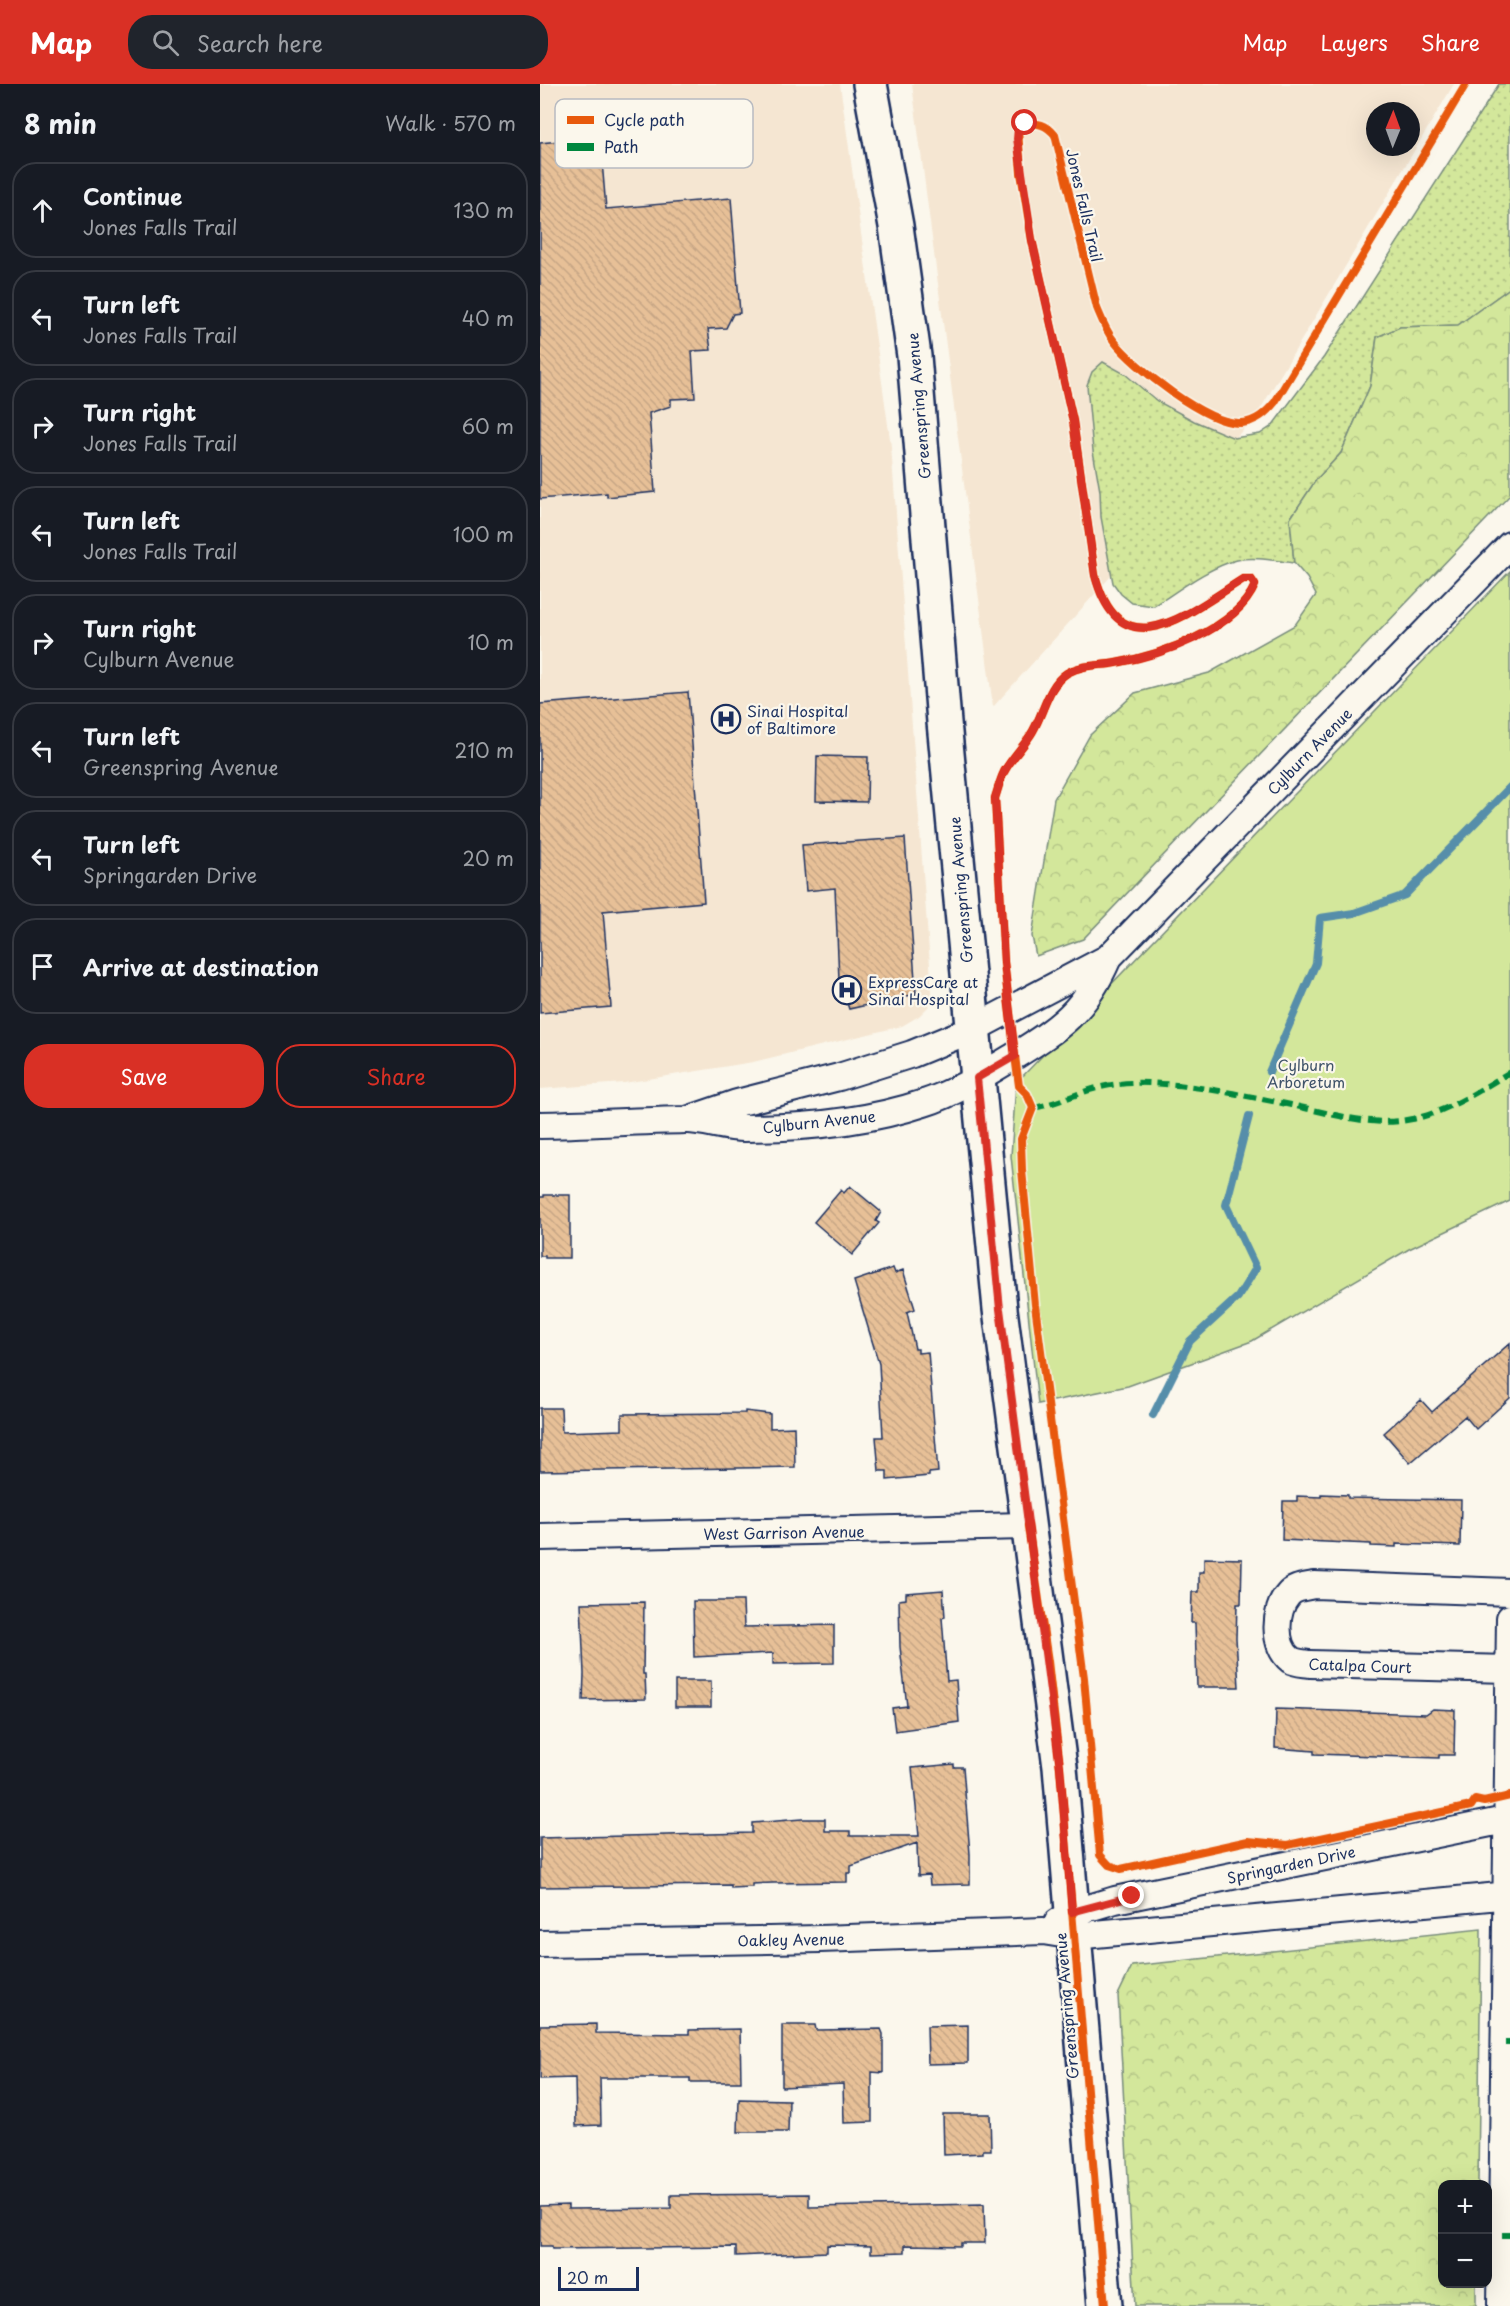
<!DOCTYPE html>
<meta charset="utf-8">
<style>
body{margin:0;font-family:"Playpen Sans",sans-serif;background:#20242c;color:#f1f3f6}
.controls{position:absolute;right:18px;bottom:18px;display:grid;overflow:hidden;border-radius:12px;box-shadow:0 6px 24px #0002}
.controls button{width:54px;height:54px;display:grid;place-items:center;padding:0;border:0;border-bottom:2px solid #363941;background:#171b24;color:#f1f3f6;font:30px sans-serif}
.compass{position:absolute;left:826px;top:18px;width:54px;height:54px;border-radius:50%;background:#171b24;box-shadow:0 6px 24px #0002;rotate:1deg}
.scale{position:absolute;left:18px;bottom:15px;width:81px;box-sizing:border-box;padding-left:6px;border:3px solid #1b2f5e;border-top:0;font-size:16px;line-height:21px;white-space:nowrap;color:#1b2f5e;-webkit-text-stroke:4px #fbf7ec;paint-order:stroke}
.stop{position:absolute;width:18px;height:18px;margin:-14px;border:4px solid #d93025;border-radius:50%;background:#fff}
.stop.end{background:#d93025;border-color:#fff;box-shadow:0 2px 6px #0008}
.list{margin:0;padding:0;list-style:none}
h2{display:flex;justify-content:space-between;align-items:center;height:78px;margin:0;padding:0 24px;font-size:26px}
h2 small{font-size:20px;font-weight:400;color:#9ea1a6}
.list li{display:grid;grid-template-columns:39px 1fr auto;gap:18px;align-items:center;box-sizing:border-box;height:96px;margin:0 12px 12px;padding:0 12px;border:2px solid #363941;border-radius:24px}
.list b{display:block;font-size:22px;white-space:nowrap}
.list p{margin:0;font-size:20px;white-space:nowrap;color:#9ea1a6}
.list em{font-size:20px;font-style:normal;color:#9ea1a6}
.actions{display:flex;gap:12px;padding:18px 24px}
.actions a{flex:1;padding:14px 0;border:2px solid #d93025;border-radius:24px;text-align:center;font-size:21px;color:#d93025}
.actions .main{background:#d93025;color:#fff}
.icon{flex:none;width:33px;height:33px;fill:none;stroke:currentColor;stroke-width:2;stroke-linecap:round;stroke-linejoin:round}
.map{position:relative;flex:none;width:970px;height:2222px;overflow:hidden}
header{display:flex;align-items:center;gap:36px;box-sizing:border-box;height:84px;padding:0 30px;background:#d93025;color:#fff}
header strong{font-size:28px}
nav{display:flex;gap:33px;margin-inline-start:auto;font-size:21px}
.search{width:420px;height:54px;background:#20242c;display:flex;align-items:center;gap:15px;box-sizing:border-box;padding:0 21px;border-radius:24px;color:#9ea1a6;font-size:22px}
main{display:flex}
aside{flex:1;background:#171b24}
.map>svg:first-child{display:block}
</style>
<header>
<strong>Map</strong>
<div class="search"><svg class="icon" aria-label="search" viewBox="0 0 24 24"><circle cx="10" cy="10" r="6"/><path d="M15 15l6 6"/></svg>Search here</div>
<nav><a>Map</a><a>Layers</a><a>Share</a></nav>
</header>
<main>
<aside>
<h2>8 min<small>Walk · 570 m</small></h2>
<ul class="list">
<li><svg class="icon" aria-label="ahead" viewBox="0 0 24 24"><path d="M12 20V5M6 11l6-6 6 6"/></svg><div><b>Continue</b><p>Jones Falls Trail</p></div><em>130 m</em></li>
<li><svg class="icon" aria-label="left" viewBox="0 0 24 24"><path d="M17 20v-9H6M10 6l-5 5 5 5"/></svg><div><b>Turn left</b><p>Jones Falls Trail</p></div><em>40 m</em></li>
<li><svg class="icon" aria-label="right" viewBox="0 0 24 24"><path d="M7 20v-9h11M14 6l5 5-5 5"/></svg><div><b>Turn right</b><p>Jones Falls Trail</p></div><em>60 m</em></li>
<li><svg class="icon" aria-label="left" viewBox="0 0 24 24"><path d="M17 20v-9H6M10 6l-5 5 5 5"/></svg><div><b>Turn left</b><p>Jones Falls Trail</p></div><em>100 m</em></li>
<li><svg class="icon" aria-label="right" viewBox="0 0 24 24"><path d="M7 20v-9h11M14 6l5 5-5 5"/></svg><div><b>Turn right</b><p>Cylburn Avenue</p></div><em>10 m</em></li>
<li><svg class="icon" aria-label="left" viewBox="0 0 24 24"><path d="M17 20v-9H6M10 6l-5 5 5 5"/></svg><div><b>Turn left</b><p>Greenspring Avenue</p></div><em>210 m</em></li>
<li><svg class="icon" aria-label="left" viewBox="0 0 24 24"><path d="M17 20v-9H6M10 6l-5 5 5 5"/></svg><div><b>Turn left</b><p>Springarden Drive</p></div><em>20 m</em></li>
<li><svg class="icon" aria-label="arrive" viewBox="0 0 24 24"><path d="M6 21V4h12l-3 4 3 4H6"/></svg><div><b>Arrive at destination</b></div></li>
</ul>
<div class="actions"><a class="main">Save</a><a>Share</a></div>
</aside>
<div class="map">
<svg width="970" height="2222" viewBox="0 0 970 2222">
<defs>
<pattern id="grass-dots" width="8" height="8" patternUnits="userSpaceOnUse" patternTransform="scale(1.5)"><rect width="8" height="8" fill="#d3e79b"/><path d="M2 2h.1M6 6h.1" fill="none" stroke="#b5c688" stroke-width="1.8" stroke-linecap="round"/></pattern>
<pattern id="forest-crowns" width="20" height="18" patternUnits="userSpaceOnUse" patternTransform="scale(1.5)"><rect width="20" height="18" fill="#d3e79b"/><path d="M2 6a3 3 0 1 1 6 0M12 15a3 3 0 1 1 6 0" fill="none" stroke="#b5c688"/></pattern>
<pattern id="building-back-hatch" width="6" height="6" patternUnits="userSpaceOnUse" patternTransform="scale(1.5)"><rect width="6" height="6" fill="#e7c097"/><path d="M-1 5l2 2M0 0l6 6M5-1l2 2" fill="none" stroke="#c6a585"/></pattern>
</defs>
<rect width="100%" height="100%" fill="#fbf7ec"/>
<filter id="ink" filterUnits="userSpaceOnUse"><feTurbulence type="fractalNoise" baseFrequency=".0167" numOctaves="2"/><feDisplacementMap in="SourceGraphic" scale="12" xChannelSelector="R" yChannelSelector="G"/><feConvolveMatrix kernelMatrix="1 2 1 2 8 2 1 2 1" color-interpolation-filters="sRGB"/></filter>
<g filter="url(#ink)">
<path fill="#f5e6d2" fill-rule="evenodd" d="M 0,0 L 300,0 L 351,362 L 392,908 L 389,922 L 379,932 L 362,942 L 213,978 L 84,999 L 0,1005 Z
M 372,0 L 914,0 L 718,329 L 453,623 ZM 835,27 L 871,27 L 871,63 L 835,63 Z"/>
<path fill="url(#grass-dots)" stroke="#778b7c" stroke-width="1.5" d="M 959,0 L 970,0 L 970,204 L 918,241 L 860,243 L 837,253 L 830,302 L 801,369 L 776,396 L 750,435 L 754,479 C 736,477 715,472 697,476 C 669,483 639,506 614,522 L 592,519 L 581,510 L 573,499 L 561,433 L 560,407 L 553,367 L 547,301 L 552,288 L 563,278 L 585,290 L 617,317 L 654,337 L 694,354 L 720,350 L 732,342 L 784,273 Z"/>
<path fill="url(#forest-crowns)" stroke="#778b7c" stroke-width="1.5" d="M 970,204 L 970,411 L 543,855 L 496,872 L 492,852 L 514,715 L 550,651 L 595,609 L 669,589 L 755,541 L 776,511 L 767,494 L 754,479 L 750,435 L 776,396 L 801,369 L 830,302 L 837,253 L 860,243 L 918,241 Z
M 941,1845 L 938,2100 L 902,2100 L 902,2200 L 936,2200 L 936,2222 L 595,2222 L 578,1911 L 592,1882 Z"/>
<path fill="#d3e79b" stroke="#778b7c" stroke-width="1.5" d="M 970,487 L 970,1117 L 869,1165 L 712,1257 L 588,1302 L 498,1320 L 471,1072 L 476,999 Z"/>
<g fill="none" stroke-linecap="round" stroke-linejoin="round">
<path stroke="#568eaa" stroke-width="8" d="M 729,988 L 776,879 L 780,834 L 814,829 L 865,811 L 970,703
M 613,1331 L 650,1257 L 698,1213 L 716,1184 L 686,1121 L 709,1032"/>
</g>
<path fill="url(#building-back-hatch)" stroke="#1b2f5e" stroke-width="1.5" d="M 60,53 L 66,125 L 191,114 L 200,229 L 193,230 L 186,244 L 168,245 L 171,266 L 152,267 L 155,314 L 131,315 L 131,322 L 109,329 L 115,408 L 67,413 L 67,409 L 0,415 L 0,59 Z
M 148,608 L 164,818 L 63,827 L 71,923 L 0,929 L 0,620 Z
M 277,672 L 328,673 L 327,718 L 276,717 Z
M 365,754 L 376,910 L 309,925 L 299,895 L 295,804 L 266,807 L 262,761 Z
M 310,1102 L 341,1128 L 336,1137 L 339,1139 L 312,1171 L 274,1138 L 301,1106 L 304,1109 Z
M 4,1111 L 30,1111 L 30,1174 L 5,1174 L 5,1172 L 0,1172 L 0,1113 L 4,1113 Z
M 353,1184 L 355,1189 L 363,1186 L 375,1225 L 367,1228 L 375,1265 L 378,1265 L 378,1269 L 388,1268 L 398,1388 L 389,1389 L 389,1392 L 347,1396 L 347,1387 L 339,1387 L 336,1353 L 343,1353 L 339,1280 L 314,1197 Z
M 970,1259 L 970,1314 L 936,1345 L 925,1332 L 870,1379 L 844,1349 L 881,1316 L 892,1328 Z
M 0,1324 L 21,1324 L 22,1348 L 82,1346 L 82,1330 L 205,1329 L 205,1327 L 230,1330 L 230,1344 L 254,1343 L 255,1383 L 0,1387 Z
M 781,1410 L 808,1411 L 808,1414 L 921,1416 L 920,1462 L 856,1460 L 856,1463 L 831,1462 L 831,1460 L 742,1456 L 743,1417 L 757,1417 L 757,1412 L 781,1413 Z
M 664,1474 L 702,1475 L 701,1520 L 697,1520 L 696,1554 L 699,1603 L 657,1603 L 655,1539 L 651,1539 L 652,1508 L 659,1508 L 659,1488 L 664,1488 Z
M 403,1506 L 405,1533 L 402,1534 L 407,1597 L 416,1596 L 419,1638 L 355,1647 L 352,1624 L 367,1622 L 360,1563 L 359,1516 L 366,1515 L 366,1509 Z
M 153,1517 L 203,1517 L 204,1543 L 294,1541 L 294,1579 L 233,1580 L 233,1569 L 154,1573 Z
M 104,1518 L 103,1590 L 105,1590 L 106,1615 L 43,1616 L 44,1590 L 41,1519 Z
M 135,1597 L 171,1597 L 171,1623 L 135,1623 Z
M 736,1625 L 886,1630 L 893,1625 L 915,1626 L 914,1671 L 899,1671 L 899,1674 L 774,1670 L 774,1667 L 735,1664 Z
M 414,1680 L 414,1683 L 423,1683 L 430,1770 L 430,1800 L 390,1801 L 389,1791 L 378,1792 L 377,1759 L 311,1782 L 311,1789 L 307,1789 L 307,1798 L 233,1799 L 212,1800 L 212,1803 L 191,1804 L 191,1801 L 0,1803 L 0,1754 L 212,1749 L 212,1739 L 262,1735 L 285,1735 L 285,1747 L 310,1747 L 310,1752 L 379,1752 L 372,1684 Z
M 56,1940 L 56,1949 L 149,1950 L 149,1946 L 200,1945 L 201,1998 L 150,1998 L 150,1994 L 60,1994 L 61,2041 L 36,2042 L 35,1994 L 0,1995 L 0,1941 Z
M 242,1941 L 275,1941 L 276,1946 L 341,1945 L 343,1950 L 343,1989 L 332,1988 L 332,2038 L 304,2039 L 303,2000 L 242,2003 Z
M 428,1941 L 428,1979 L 388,1980 L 387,1942 Z
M 199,2015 L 249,2016 L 248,2048 L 198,2048 Z
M 403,2030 L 450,2030 L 451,2066 L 443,2066 L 443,2069 L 404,2071 Z
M 269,2110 L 269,2123 L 444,2120 L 445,2159 L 421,2159 L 421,2162 L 365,2161 L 365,2168 L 331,2169 L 331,2162 L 287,2161 L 287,2168 L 196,2172 L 196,2163 L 12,2165 L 12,2162 L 0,2162 L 0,2122 L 28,2121 L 28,2125 L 131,2124 L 131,2111 Z"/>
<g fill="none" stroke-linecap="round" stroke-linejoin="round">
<g stroke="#1b2f5e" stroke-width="30">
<path id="minor" d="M 147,1036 L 197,1019 L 299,993 L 372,970 L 433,945 L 568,874 L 970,461
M 0,1041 C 49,1040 97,1037 146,1036 C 165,1036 185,1044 204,1044 C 264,1044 327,1038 384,1019 C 415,1009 445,990 473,973 C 521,943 545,927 568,874
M 0,1453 L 488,1442
M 969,1585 L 770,1580 C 764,1579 756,1579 751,1576 C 733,1563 734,1526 748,1511 C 754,1503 765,1503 774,1501 L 970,1508
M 518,1838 L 532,1829 L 575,1816 L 970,1735
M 0,1860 L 280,1855 L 503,1847 L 534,1852 L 970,1811
M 961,2222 L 970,1534"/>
</g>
<g stroke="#1b2f5e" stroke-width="38">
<path id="secondary" d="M 330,0 L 356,142 L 374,272 L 404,638 L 460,1225 L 520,1683 L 565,2222"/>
</g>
<use href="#minor" stroke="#fbf7ec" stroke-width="26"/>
<use href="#secondary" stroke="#fbf7ec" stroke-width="33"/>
<path stroke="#00873e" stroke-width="6" stroke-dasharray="12 6" stroke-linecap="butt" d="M 493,1024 C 510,1021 524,1015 541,1009 C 562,1001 585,998 608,999 C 656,1001 704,1011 751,1021 C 790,1029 833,1044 872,1035 C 908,1028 940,1006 970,988
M 965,1959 L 970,1959
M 962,2151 L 970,2151"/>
<g stroke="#fbf7ec" stroke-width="11">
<path id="cycleway" d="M 926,0 L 735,318 C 726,329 716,338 701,339 C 667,341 594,283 574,257 C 566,247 562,236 557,224 L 515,51 C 506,40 498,39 485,39 L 478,45 L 481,89 L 492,156 L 533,337 L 555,491 C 581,588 650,528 703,495 L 711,495 L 715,501 C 697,545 620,571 576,579 C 561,582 542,580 527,589 C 508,601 504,628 493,647 C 485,661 472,673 464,688 C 460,696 458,705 455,714 L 464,878 L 475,972 L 479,1002 L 487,1010 L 493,1024 L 481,1055 L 482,1086 L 495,1221 L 544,1594 L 560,1771 L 569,1781 L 581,1785 L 708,1757 L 748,1761 L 931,1722 L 935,1716 L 944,1718 L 970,1712
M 488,1442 L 508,1577 L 520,1683 L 565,2222"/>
</g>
<use href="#cycleway" stroke="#e8590c" stroke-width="8"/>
</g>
</g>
<g fill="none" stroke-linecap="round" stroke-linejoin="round" filter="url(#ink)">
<path stroke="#d93025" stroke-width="8" d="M 485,39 L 478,45 L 477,55 L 492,156 L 533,337 L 555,491 C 580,588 650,528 703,495 L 711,495 L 715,501 C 696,546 621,571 576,579 C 561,582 542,580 527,589 C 508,601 504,628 493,647 C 485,661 472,673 464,688 C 460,696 458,705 455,714 L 464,878 L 475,972 L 437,994 L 460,1225 L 520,1683 L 532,1828 L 592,1812"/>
</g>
<defs>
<g id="hospital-ring" transform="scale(1.5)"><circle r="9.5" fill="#fbf7ec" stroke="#1b2f5e" stroke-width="1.5"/><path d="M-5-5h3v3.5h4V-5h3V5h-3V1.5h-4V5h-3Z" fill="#1b2f5e"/></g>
</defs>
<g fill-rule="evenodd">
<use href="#hospital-ring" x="186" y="635"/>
<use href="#hospital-ring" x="307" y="906"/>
</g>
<g text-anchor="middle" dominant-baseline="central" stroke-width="4.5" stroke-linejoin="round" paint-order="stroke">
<g font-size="15" fill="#1b2f5e" stroke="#fbf7ec">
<text transform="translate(545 121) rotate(77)">Jones Falls Trail</text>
<text transform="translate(378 322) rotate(-95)">Greenspring Avenue</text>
<text transform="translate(769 667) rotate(-46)">Cylburn Avenue</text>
<text transform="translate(420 806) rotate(-95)">Greenspring Avenue</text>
<text transform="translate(279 1037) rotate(-6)">Cylburn Avenue</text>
<text transform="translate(244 1448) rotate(-1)">West Garrison Avenue</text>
<text transform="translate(820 1581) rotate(2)">Catalpa Court</text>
<text transform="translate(751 1780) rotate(-12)">Springarden Drive</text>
<text transform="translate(251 1855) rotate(-1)">Oakley Avenue</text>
<text transform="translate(526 1922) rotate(-95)">Greenspring Avenue</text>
</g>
<g font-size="15" fill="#1b2f5e" stroke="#fbf7ec" text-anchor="start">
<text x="207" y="626">Sinai Hospital<tspan x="207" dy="17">of Baltimore</tspan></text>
<text x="328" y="897">ExpressCare at<tspan x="328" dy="17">Sinai Hospital</tspan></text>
</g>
<g font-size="15" fill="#40546a" stroke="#fbf7ec">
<text x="766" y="980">Cylburn<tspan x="766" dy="17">Arboretum</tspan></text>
</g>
</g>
<rect x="15" y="15" width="198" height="69" rx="9" fill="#fbf7ec" stroke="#b8bbc1" stroke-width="1.5"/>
<rect x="27" y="32" width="27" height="8" fill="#e8590c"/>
<rect x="27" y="59" width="27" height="8" fill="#00873e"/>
<g font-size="16" fill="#1b2f5e">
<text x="64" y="42">Cycle path</text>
<text x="64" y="69">Path</text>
</g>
</svg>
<div class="controls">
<button>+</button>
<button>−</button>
</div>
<svg class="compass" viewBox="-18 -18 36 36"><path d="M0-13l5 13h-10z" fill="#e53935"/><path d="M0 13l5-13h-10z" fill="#9ea1a6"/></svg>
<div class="scale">20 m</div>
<div class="stop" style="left:485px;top:39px"></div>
<div class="stop end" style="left:592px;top:1812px"></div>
</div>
</main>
